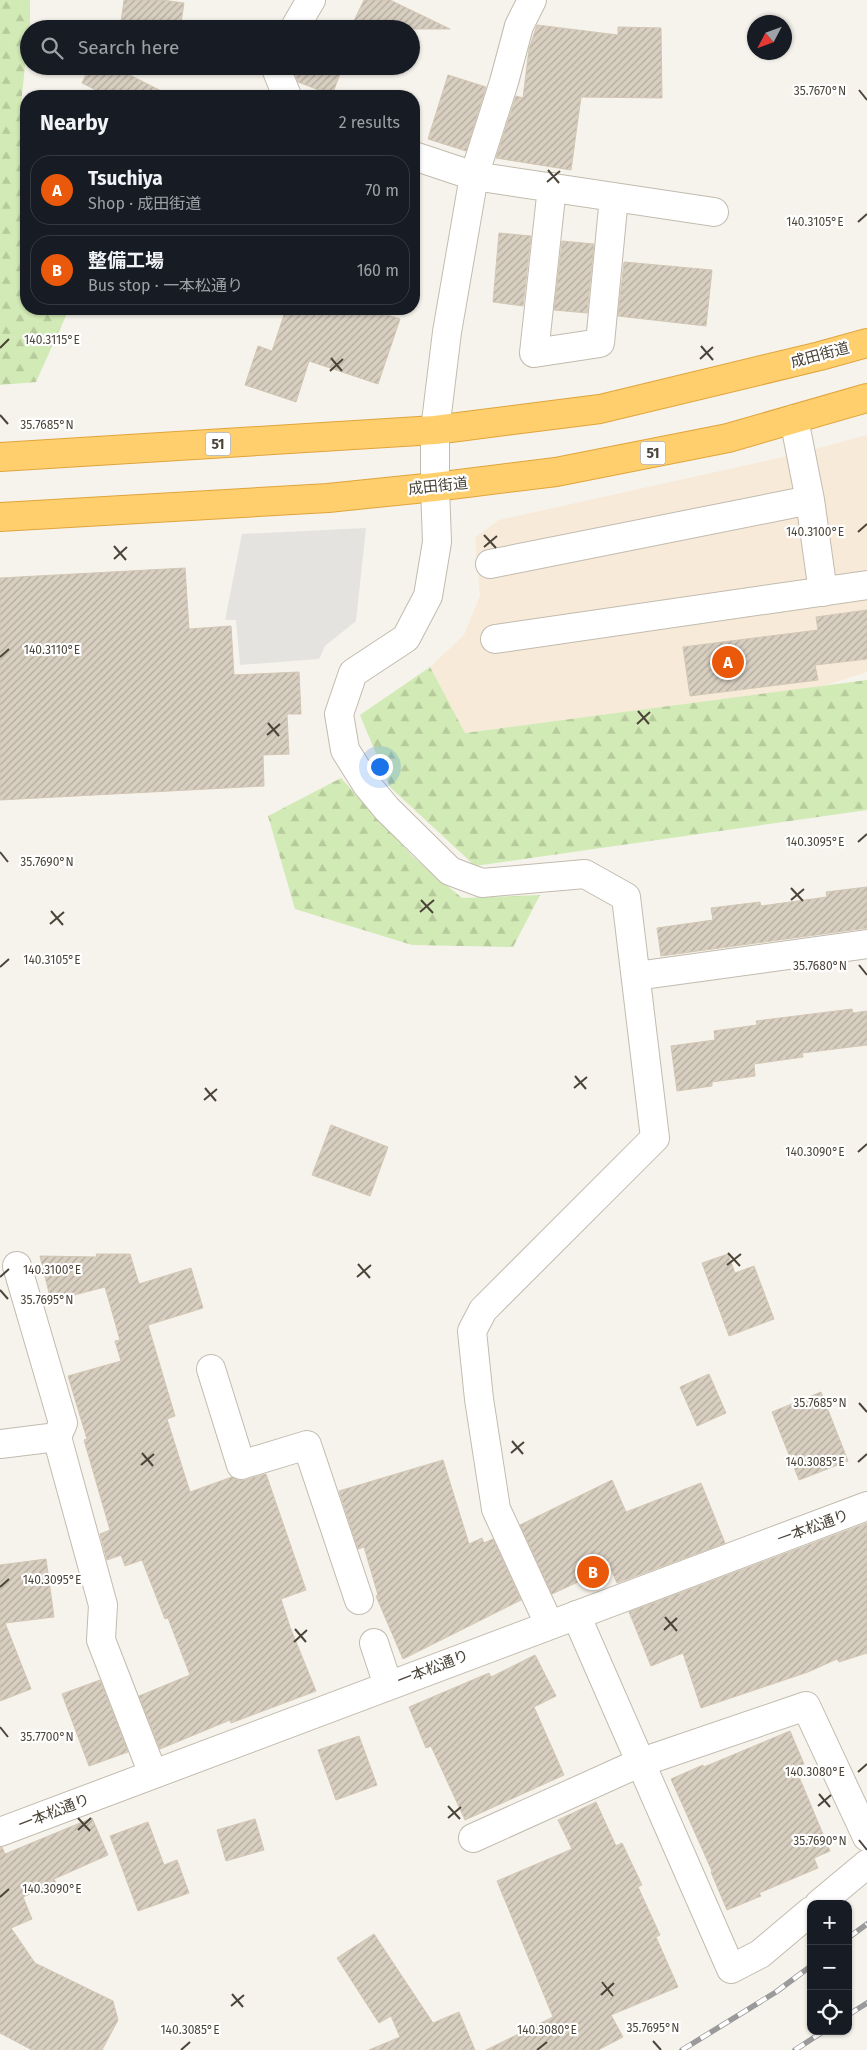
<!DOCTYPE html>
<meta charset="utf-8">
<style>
body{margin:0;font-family:"Fira Sans","Noto Sans JP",sans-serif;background:#242831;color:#f1f3f6}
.controls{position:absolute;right:15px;bottom:15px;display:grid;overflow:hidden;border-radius:10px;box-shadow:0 1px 4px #0004}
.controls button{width:45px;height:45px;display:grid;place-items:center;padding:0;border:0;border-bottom:1px solid #363941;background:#171b24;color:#f1f3f6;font:25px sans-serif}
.compass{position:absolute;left:747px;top:15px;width:45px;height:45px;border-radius:50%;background:#171b24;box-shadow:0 1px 4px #0004;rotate:229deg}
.you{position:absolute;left:379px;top:766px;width:18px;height:18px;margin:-12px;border:4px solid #fff;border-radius:50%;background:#1a73e8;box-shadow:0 0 0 8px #1a73e833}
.badge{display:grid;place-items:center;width:32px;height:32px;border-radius:50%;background:#ea580c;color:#fff;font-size:16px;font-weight:700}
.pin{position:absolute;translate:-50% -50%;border:2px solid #fff;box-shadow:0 1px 5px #0006}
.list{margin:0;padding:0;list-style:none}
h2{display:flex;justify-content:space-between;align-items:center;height:65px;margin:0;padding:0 20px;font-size:21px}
h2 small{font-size:16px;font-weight:400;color:#9ea1a6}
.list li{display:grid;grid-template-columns:32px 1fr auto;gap:15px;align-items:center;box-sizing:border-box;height:70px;margin:0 10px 10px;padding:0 10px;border:1px solid #363941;border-radius:20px}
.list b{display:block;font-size:19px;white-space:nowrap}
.list p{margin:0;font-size:16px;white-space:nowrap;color:#9ea1a6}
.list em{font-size:16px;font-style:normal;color:#9ea1a6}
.icon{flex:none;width:28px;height:28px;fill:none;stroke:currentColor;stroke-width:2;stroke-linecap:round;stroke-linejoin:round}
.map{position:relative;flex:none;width:867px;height:2050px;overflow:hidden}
.search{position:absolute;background:#171b24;box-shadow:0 1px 4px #0004;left:20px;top:20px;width:400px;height:55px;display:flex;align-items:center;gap:12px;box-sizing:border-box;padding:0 18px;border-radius:28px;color:#9ea1a6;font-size:19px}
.panel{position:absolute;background:#171b24;box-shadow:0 1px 4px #0004;left:20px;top:90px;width:400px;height:225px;border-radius:20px}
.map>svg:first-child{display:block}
</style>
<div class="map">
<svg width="867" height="2050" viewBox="0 0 867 2050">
<defs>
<pattern id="forest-firs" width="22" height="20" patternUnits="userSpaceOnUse" patternTransform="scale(1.25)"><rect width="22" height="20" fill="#d2eab5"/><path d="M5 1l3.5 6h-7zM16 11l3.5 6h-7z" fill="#b6ca9c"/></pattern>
<pattern id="building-hatch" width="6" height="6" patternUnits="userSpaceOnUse" patternTransform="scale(1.25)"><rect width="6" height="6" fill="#d8cfc1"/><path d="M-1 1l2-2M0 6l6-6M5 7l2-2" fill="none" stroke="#b1aa9e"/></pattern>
</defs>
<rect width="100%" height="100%" fill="#f6f3ec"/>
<path fill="#f7ead8" d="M 867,435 L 867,672 L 823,686 L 464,733 L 430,667 L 464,635 L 480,596 L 475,537 L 499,520 L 801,453 Z"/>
<path fill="url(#forest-firs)" d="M 0,0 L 30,0 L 30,28 L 29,29 L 21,104 L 26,106 L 26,309 L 69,309 L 36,382 L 0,385 Z
M 430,667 L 465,733 L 867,680 L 867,810 L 475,866 L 390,787 L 360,715 Z
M 341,778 L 413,857 L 462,898 L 540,895 L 513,947 L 412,945 L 295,909 L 268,816 Z"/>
<path fill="#e5e3e0" d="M 366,528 L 356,621 L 325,646 L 319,659 L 240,665 L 236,620 L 225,620 L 242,534 Z"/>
<path fill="url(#building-hatch)" stroke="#d3c7b4" d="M 124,0 L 162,0 L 184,3 L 180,29 L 120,29 Z
M 364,0 L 390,0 L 450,29 L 350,29 Z
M 537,25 L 618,35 L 618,27 L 661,28 L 662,98 L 581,97 L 571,170 L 496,158 L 516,96 L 523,98 L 529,49 Z
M 90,66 L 112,66 L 171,96 L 108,96 L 82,83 Z
M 298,66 L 343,66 L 332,95 L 298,82 L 295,73 Z
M 448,75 L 486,87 L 466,151 L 428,139 Z
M 499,233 L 531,236 L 523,306 L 493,302 Z
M 562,241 L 594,244 L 587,313 L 554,310 Z
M 624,262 L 712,270 L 706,326 L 618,316 Z
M 286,309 L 369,309 L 400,319 L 378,384 L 309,361 L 296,402 L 245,385 L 258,346 L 272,351 Z
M 185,568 L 189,629 L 231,626 L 234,675 L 299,672 L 301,714 L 287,714 L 289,754 L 263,755 L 264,786 L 0,800 L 0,578 Z
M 867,610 L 867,659 L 815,665 L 818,680 L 690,696 L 683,647 L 818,630 L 816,617 Z
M 867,887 L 867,928 L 661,956 L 657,928 L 713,920 L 711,908 L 760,902 L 761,906 L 827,897 L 826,892 Z
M 852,1009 L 853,1013 L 867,1011 L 867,1045 L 802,1053 L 803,1057 L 754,1064 L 755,1076 L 712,1082 L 712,1086 L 677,1091 L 671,1046 L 715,1040 L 714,1031 L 757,1025 L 756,1021 Z
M 331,1125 L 388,1147 L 370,1196 L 312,1175 Z
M 96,1254 L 130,1254 L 139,1284 L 191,1268 L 203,1308 L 148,1325 L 175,1416 L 167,1419 L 190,1492 L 232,1477 L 238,1480 L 245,1480 L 266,1474 L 306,1590 L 281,1599 L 290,1627 L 316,1691 L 231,1723 L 230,1720 L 160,1749 L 139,1696 L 190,1675 L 168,1618 L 165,1619 L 142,1560 L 125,1566 L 121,1555 L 107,1560 L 100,1534 L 110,1530 L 84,1440 L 87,1439 L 68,1376 L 121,1361 L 115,1341 L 120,1340 L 105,1287 L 51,1301 L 40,1256 L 97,1257 Z
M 728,1254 L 735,1273 L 754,1266 L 774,1319 L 729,1336 L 702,1263 Z
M 709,1374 L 726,1413 L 697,1426 L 680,1387 Z
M 821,1392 L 848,1461 L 799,1480 L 772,1412 Z
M 443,1460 L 469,1544 L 482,1538 L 484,1543 L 493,1539 L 521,1600 L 403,1659 L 376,1596 L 378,1595 L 364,1547 L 358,1549 L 339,1491 Z
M 612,1480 L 626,1512 L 701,1483 L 725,1543 L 617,1583 L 610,1567 L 552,1594 L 520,1525 Z
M 867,1523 L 867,1653 L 839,1662 L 837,1659 L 808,1672 L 701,1708 L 683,1653 L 651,1666 L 629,1612 Z
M 46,1559 L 54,1617 L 5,1623 L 31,1689 L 0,1701 L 0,1565 Z
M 535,1655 L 556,1696 L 534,1707 L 564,1775 L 465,1820 L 431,1746 L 426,1748 L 409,1707 L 489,1673 L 491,1677 Z
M 100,1680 L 128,1752 L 89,1766 L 62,1694 Z
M 790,1731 L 804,1764 L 795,1767 L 830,1851 L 814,1858 L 818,1868 L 759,1893 L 761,1896 L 727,1910 L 711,1872 L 712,1871 L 671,1779 L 703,1765 L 704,1767 Z
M 359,1736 L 377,1785 L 336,1800 L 318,1750 Z
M 596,1802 L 616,1846 L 622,1843 L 642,1885 L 638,1887 L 660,1935 L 656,1937 L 678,1987 L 611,2015 L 623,2037 L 598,2050 L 486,2050 L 553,2017 L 497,1881 L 572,1849 L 558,1820 Z
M 92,1818 L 108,1855 L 54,1879 L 56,1883 L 23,1897 L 32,1919 L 11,1928 L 35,1963 L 113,2001 L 118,2020 L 102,2050 L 32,2050 L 0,2033 L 0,1847 L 2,1847 L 5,1854 Z
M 255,1819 L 264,1850 L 226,1861 L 217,1830 Z
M 148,1822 L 164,1865 L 177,1860 L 189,1893 L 138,1911 L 110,1836 Z
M 374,1934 L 433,2023 L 459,2012 L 475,2050 L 369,2050 L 400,2037 L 391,2016 L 379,2023 L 337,1958 Z"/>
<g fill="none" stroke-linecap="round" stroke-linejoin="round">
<g stroke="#c2bbae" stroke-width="30">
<path id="minor" d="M 532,0 L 519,26 L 504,82 L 474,176 L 714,212
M 294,29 L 311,0
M 275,66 L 287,96
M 414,156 L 474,176 L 447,332 L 435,430 L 435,487 L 437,542 L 428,596 L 406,638 L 353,673 L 339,714 L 345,750 L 367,785 L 387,809 L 450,871 L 482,883 L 585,874 L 626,897 L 655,1138 L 483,1310 L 472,1331 L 479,1399 L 496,1509 L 549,1624
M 552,187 L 534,353 L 600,343 L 614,197
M 794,419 L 810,500 L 823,592
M 490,564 L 810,500
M 495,639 L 867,585
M 636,976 L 867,944
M 17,1266 L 63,1423 L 57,1437
M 211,1369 L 241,1465 L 307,1445 L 359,1600
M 0,1444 L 57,1437 L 103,1605 L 101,1640 L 153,1774
M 576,1615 L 731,1969 L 760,1954 L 811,1911
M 374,1643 L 388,1685
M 0,1832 L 867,1506
M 473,1838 L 639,1763 L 806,1706 L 867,1837
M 819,1904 L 867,1864"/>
</g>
<g stroke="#e0a43c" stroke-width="30">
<path id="highway" d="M 0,457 L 435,430 L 600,409 L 820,356 L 867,343
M 0,517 L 328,498 L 435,487 L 556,472 L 728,438 L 867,398"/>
</g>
<use href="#minor" stroke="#fff" stroke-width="28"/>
<use href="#highway" stroke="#ffcf6e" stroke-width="28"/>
<g stroke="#9a9a9a" stroke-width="5.5">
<path id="rail" d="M 848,1938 L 867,1924
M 848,2015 L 867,2003
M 682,2050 L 776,1992 L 811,1966
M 795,2050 L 824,2031"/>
</g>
<use href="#rail" stroke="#fff" stroke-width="4" stroke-dasharray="11" stroke-linecap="butt"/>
</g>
<path fill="none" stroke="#4b4439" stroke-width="2" d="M 859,90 L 867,100M 548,170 L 559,183M 547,182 L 560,171M 858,222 L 867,214M 701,346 L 713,360M 0,348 L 9,339M 331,358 L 342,371M 700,359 L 713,347M 330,371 L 343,359M 0,415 L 8,424M 858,532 L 867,524M 484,535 L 496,548M 114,546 L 126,560M 484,547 L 497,536M 114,559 L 127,547M 0,657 L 9,649M 638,711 L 649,724M 268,723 L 279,736M 637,724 L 650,712M 267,735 L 280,724M 858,842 L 867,834M 0,852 L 8,862M 791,888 L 803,901M 421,900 L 433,913M 791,900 L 804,889M 51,911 L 63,925M 420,912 L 434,900M 50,924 L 64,912M 859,965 L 867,975M 0,967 L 9,959M 575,1076 L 586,1089M 205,1088 L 216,1101M 574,1088 L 587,1077M 204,1100 L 217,1089M 858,1152 L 867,1144M 728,1253 L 740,1266M 358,1264 L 370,1278M 727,1265 L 741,1254M 0,1277 L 9,1269M 357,1277 L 371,1265M 0,1290 L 8,1299M 859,1403 L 867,1412M 512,1441 L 523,1454M 142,1453 L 153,1466M 511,1453 L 524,1442M 858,1462 L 867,1454M 141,1465 L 154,1454M 0,1587 L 9,1579M 665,1617 L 677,1631M 295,1629 L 306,1642M 664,1630 L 677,1618M 294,1642 L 307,1630M 0,1727 L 8,1737M 858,1772 L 867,1764M 819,1794 L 830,1807M 448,1806 L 460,1819M 818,1806 L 831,1795M 78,1818 L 90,1831M 448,1818 L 461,1807M 78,1830 L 91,1818M 859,1840 L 867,1850M 0,1897 L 9,1889M 602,1982 L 613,1996M 232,1994 L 243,2007M 601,1995 L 614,1983M 231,2006 L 244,1995M 653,2041 L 661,2050M 181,2050 L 190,2042M 537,2050 L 547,2042"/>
<g text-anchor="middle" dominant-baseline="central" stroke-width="4.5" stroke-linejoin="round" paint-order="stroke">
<g fill="#fff" stroke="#817c74" stroke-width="1">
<rect x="205.5" y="432.5" width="25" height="23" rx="4"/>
<rect x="640.5" y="441.5" width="25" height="23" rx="4"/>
</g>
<g font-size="14" font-weight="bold" fill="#4b4439">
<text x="218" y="444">51</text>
<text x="653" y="453">51</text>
</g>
<g font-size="15" fill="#4b4439" stroke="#fff">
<text transform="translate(820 355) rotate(-15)">成田街道</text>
<text transform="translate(438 486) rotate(-6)">成田街道</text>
<text transform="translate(813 1527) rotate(-20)">一本松通り</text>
<text transform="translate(433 1668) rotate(-21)">一本松通り</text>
<text transform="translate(54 1812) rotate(-21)">一本松通り</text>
</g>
</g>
<g font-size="12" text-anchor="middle" fill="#4b4439" stroke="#fff" stroke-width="4.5" stroke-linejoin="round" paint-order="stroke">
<text x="820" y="95">35.7670°N</text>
<text x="815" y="226">140.3105°E</text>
<text x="52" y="344">140.3115°E</text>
<text x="47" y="429">35.7685°N</text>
<text x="815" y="536">140.3100°E</text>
<text x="52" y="654">140.3110°E</text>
<text x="815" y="846">140.3095°E</text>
<text x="47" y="866">35.7690°N</text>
<text x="52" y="964">140.3105°E</text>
<text x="820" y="970">35.7680°N</text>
<text x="815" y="1156">140.3090°E</text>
<text x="52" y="1274">140.3100°E</text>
<text x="47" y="1304">35.7695°N</text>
<text x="820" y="1407">35.7685°N</text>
<text x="815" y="1466">140.3085°E</text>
<text x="52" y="1584">140.3095°E</text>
<text x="47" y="1741">35.7700°N</text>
<text x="815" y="1776">140.3080°E</text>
<text x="820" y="1845">35.7690°N</text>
<text x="52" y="1893">140.3090°E</text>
<text x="653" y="2032">35.7695°N</text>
<text x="190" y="2034">140.3085°E</text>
<text x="547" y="2034">140.3080°E</text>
</g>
</svg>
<div class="controls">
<button>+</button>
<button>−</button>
<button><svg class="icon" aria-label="locate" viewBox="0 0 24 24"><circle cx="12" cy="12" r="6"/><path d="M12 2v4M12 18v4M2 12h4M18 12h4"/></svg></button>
</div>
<svg class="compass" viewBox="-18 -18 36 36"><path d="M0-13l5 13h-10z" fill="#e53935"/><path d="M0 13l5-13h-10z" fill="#9ea1a6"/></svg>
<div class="you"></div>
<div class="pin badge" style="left:728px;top:662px">A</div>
<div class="pin badge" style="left:593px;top:1572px">B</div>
<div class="search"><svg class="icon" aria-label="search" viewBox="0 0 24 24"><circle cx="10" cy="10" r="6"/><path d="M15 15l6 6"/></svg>Search here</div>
<section class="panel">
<h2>Nearby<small>2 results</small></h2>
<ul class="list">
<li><span class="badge">A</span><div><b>Tsuchiya</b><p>Shop · 成田街道</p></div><em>70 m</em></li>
<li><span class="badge">B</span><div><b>整備工場</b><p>Bus stop · 一本松通り</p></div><em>160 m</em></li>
</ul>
</section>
</div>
